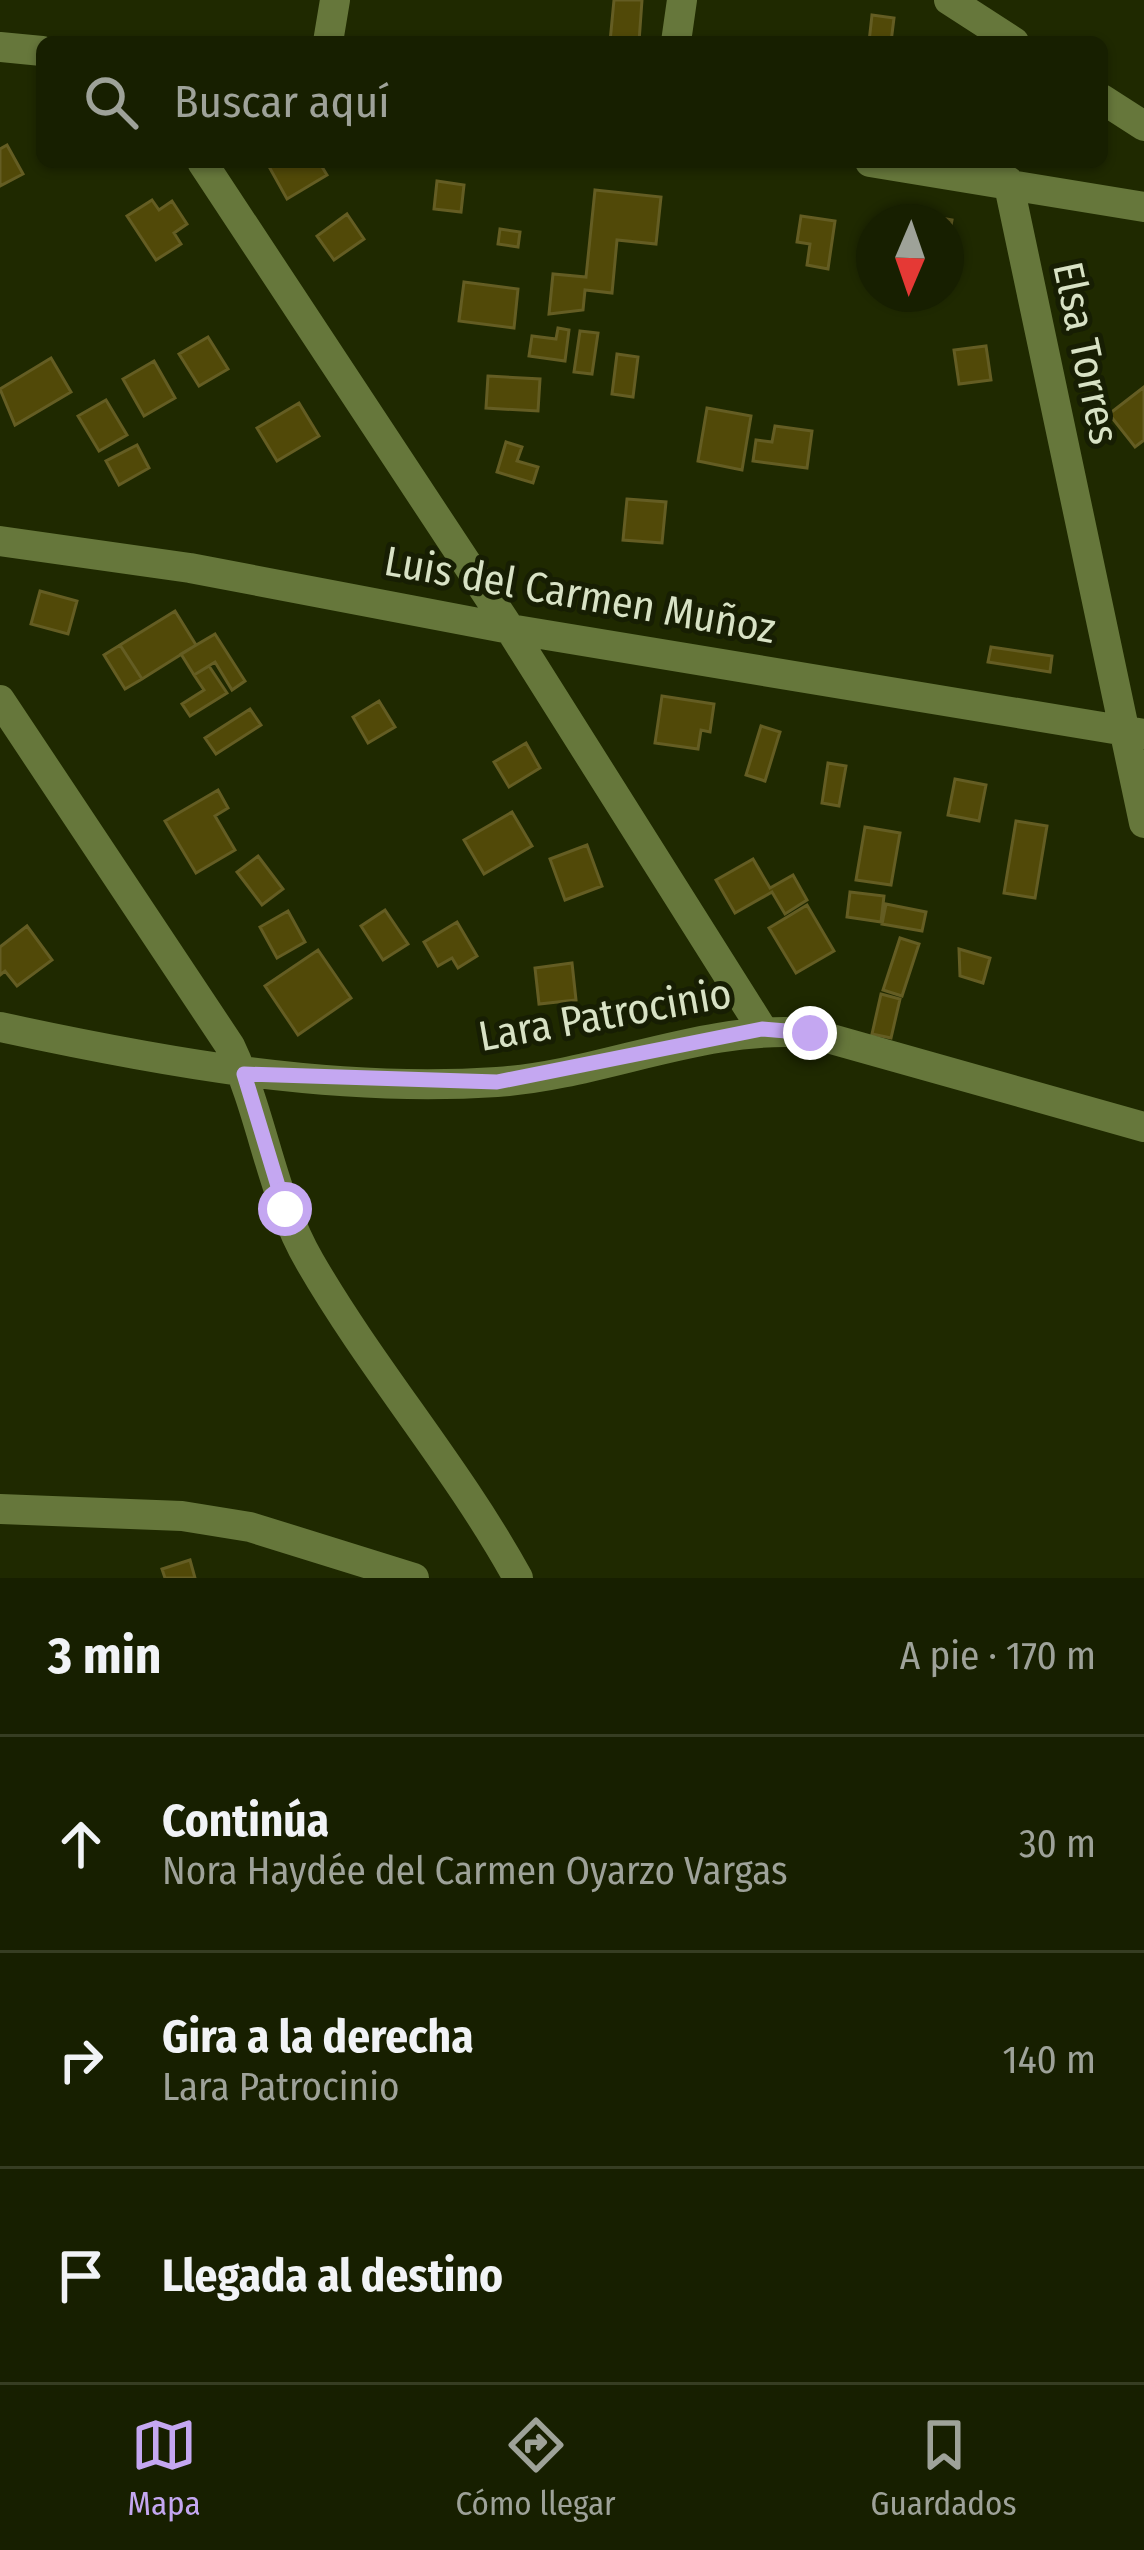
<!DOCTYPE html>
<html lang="es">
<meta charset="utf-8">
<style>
body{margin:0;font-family:"Fira Sans Condensed",sans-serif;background:#242c0f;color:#f1f3f6}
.compass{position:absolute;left:856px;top:204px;width:108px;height:108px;border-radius:50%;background:#171f00;box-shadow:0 3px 9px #0004;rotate:182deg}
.stop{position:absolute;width:36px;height:36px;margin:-27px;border:9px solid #c4a7f1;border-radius:50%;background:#fff}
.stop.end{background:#c4a7f1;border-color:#fff;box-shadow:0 3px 12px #0008}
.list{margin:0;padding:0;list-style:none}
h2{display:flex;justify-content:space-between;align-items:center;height:156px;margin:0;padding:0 48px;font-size:51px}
h2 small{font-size:39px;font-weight:400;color:#9ea299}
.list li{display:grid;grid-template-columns:78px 1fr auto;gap:36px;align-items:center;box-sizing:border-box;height:216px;padding:0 48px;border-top:3px solid #363d22}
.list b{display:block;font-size:45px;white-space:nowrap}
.list p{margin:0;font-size:39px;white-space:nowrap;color:#9ea299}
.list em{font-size:39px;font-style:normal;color:#9ea299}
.icon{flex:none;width:66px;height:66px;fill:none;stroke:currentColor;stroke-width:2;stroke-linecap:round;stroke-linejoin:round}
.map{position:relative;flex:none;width:1144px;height:1578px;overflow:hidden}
.search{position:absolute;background:#171f00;box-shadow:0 3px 9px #0004;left:36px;right:36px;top:36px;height:132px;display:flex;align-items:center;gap:30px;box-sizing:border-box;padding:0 42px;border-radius:18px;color:#9ea299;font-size:45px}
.sheet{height:804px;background:#171f00}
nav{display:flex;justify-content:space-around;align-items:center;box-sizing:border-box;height:168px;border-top:3px solid #363d22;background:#171f00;font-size:33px;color:#9ea299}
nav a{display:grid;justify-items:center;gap:6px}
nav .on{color:#c4a7f1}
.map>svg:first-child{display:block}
</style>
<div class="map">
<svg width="1144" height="1578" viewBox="0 0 1144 1578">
<rect width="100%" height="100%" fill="#1f2900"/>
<path fill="#514908" stroke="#645d23" stroke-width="3" d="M 614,0 L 642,0 L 639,42 L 610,42 Z
M 872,15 L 894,18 L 891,42 L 869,42 Z
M 7,145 L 23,174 L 0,186 L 0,149 Z
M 319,162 L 327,175 L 287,199 L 267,163 Z
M 437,181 L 464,185 L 461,212 L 434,209 Z
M 595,190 L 661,197 L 656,244 L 617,240 L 612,293 L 585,290 L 583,310 L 549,314 L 553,274 L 586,277 Z
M 152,200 L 159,210 L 172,201 L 187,224 L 174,233 L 181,244 L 156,260 L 127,216 Z
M 913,213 L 952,220 L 946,253 L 946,222 L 911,222 Z
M 347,214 L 364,239 L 334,260 L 317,236 Z
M 801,216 L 835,221 L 828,269 L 807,265 L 810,244 L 797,242 Z
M 500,229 L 520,232 L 518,247 L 498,244 Z
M 464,282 L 518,289 L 514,328 L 459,321 Z
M 558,328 L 569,330 L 565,361 L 529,356 L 532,336 L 556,339 Z
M 580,331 L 598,333 L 592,374 L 574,372 Z
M 208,337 L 228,369 L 199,386 L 179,354 Z
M 986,346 L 991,380 L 959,384 L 954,350 Z
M 617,354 L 638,357 L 633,397 L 612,394 Z
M 51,358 L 71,392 L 15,425 L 0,389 Z
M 154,361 L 175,398 L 144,416 L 123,379 Z
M 488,376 L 540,379 L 538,411 L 486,408 Z
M 1144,387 L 1144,440 L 1135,447 L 1109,414 Z
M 106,400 L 127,435 L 99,451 L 78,416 Z
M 299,403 L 319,436 L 277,461 L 257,428 Z
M 707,408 L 751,416 L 742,470 L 698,461 Z
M 775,426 L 812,431 L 807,468 L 753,461 L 756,440 L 772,442 Z
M 506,442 L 522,447 L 517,461 L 538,467 L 533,483 L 497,472 Z
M 137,445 L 149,468 L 119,485 L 106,461 Z
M 627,499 L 666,502 L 662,543 L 623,540 Z
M 40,591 L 77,601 L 68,634 L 31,624 Z
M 175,611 L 196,645 L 142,679 L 120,645 Z
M 215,634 L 245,681 L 232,690 L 215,662 L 194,675 L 181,654 Z
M 120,645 L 142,679 L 125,689 L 104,655 Z
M 991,647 L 1052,656 L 1050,672 L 988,662 Z
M 209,666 L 227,693 L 190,716 L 182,704 L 204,690 L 194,675 Z
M 662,696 L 714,704 L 710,732 L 701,730 L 698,749 L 655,743 Z
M 379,701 L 395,727 L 368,743 L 353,717 Z
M 250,709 L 261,725 L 216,754 L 205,738 Z
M 761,726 L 780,732 L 765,781 L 746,775 Z
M 526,743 L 540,768 L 509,787 L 494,762 Z
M 828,763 L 846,766 L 839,806 L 822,803 Z
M 955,779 L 986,785 L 979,821 L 948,815 Z
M 218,790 L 228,808 L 215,816 L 235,850 L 196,873 L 165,821 Z
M 512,812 L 532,846 L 484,874 L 464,840 Z
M 1016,821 L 1047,826 L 1035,898 L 1004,893 Z
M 865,827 L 900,833 L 891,885 L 856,880 Z
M 587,845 L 602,886 L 565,900 L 550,859 Z
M 258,856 L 283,889 L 262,905 L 237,872 Z
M 753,859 L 770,888 L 793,875 L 807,900 L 785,914 L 772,892 L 735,913 L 716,880 Z
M 850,892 L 884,896 L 881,922 L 847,917 Z
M 886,904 L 926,912 L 922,931 L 882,924 Z
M 807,905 L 834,951 L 796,973 L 769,928 Z
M 385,910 L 408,944 L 383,960 L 361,926 Z
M 288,911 L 305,942 L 277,958 L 260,927 Z
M 457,922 L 477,956 L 458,968 L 452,958 L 438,966 L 424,942 Z
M 27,926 L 52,960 L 17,986 L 5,971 L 0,975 L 0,947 Z
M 900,938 L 919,944 L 902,996 L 883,990 Z
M 959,949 L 990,958 L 983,983 L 960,976 Z
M 318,950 L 351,998 L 298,1035 L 265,986 Z
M 572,963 L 576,1000 L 539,1004 L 535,968 Z
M 881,994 L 900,999 L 891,1038 L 872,1034 Z
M 190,1560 L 195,1578 L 165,1578 L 162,1569 Z"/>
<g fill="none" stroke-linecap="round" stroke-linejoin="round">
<path stroke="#66773b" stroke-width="30" d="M 949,0 L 1014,42
M 328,42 L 335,0
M 676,42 L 682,0
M 0,47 L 42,51
M 1102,99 L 1144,126
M 202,162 L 510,629 L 762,1029
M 870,162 L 1144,207
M 1008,181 L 1144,823
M 0,541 L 190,568 L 510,629 L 1144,734
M 0,700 L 230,1046 C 263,1115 271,1195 310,1262 C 373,1371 457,1467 518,1578
M 0,1027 C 162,1062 330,1093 497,1082 C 602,1075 704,1024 810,1033 L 1144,1127
M 0,1509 L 182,1516 L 250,1527 L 414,1578"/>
</g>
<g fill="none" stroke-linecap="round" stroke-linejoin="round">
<path stroke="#c4a7f1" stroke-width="15" d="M 285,1209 L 244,1074 L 497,1082 L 762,1029 L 810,1033"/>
</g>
<g text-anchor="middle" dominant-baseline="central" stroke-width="10" stroke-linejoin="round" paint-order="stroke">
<g font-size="42" fill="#d8e2c5" stroke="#171e03">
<text transform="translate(1086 353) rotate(78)">Elsa Torres</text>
<text transform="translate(580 595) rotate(10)">Luis del Carmen Muñoz</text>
<text transform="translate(605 1015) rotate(-10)">Lara Patrocinio</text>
</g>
</g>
</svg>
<svg class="compass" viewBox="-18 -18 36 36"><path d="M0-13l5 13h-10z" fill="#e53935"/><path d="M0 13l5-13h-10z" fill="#9ea299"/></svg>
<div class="stop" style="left:285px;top:1209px"></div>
<div class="stop end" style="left:810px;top:1033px"></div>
<div class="search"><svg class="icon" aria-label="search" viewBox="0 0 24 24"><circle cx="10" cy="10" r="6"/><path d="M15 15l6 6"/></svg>Buscar aquí</div>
</div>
<section class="sheet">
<h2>3 min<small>A pie · 170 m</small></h2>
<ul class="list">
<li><svg class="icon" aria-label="ahead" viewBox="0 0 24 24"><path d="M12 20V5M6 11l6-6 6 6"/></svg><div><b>Continúa</b><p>Nora Haydée del Carmen Oyarzo Vargas</p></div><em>30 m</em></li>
<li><svg class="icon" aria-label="right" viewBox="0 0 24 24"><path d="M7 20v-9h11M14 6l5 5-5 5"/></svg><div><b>Gira a la derecha</b><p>Lara Patrocinio</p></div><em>140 m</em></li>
<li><svg class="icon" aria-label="arrive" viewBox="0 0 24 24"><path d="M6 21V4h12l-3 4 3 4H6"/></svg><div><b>Llegada al destino</b></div></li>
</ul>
</section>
<nav>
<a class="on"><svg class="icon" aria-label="map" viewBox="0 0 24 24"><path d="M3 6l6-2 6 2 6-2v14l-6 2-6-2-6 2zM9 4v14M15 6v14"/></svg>Mapa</a>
<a><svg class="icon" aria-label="directions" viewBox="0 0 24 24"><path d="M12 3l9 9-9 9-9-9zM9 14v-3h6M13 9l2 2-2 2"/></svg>Cómo llegar</a>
<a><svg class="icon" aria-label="saved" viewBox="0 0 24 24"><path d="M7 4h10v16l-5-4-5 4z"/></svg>Guardados</a>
</nav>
